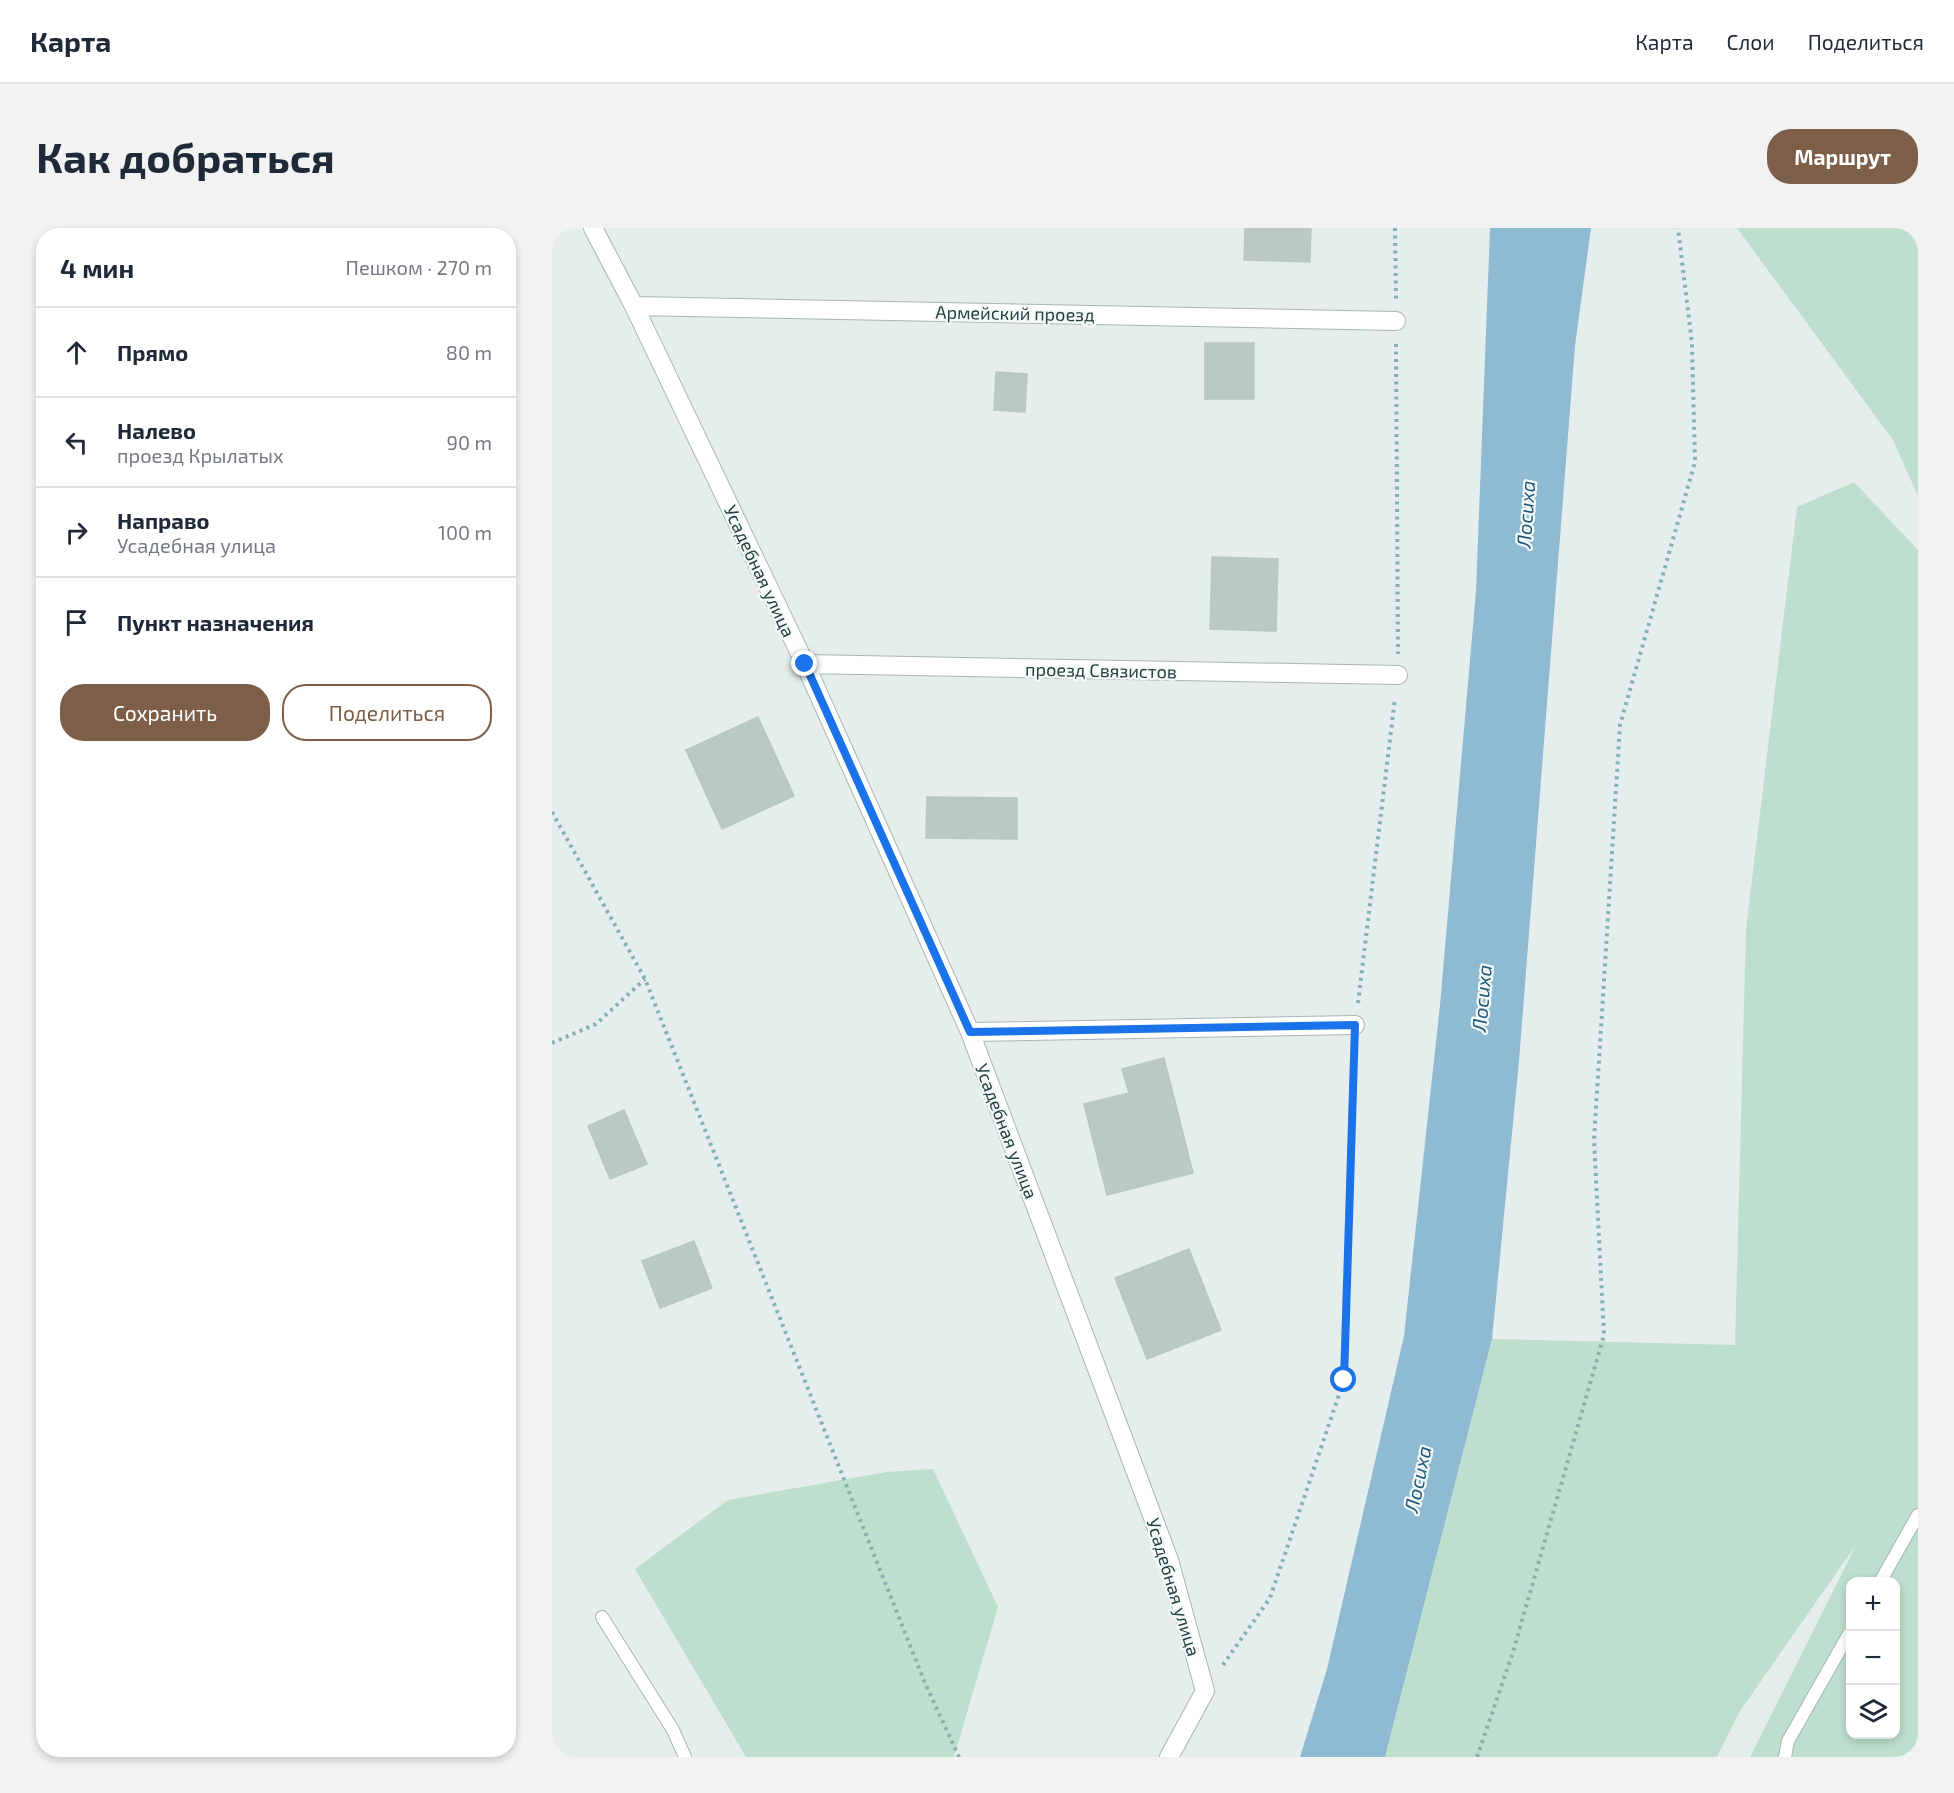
<!DOCTYPE html>
<html lang="ru">
<meta charset="utf-8">
<style>
body{margin:0;font-family:"Exo 2",sans-serif;background:#f2f2f3;color:#1f2937}
.controls{position:absolute;right:18px;bottom:18px;display:grid;overflow:hidden;border-radius:12px;box-shadow:0 3px 9px #0003}
.controls button{width:54px;height:54px;display:grid;place-items:center;padding:0;border:0;border-bottom:2px solid #e0e1e3;background:#fff;color:#1f2937;font:30px sans-serif}
.stop{position:absolute;width:18px;height:18px;margin:-14px;border:4px solid #1a73e8;border-radius:50%;background:#fff}
.stop.end{background:#1a73e8;border-color:#fff;box-shadow:0 2px 6px #0008}
.list{margin:0;padding:0;list-style:none}
h2{display:flex;justify-content:space-between;align-items:center;height:78px;margin:0;padding:0 24px;font-size:26px}
h2 small{font-size:20px;font-weight:400;color:#747a83}
.list li{display:grid;grid-template-columns:39px 1fr auto;gap:18px;align-items:center;box-sizing:border-box;height:90px;padding:0 24px;border-top:2px solid #e0e1e3}
.list b{display:block;font-size:22px;white-space:nowrap}
.list p{margin:0;font-size:20px;white-space:nowrap;color:#747a83}
.list em{font-size:20px;font-style:normal;color:#747a83}
.actions{display:flex;gap:12px;padding:18px 24px}
.actions a{flex:1;padding:14px 0;border:2px solid #7d5f49;border-radius:24px;text-align:center;font-size:21px;color:#7d5f49}
.actions .main{background:#7d5f49;color:#fff}
.icon{flex:none;width:33px;height:33px;fill:none;stroke:currentColor;stroke-width:2;stroke-linecap:round;stroke-linejoin:round}
.map{position:relative;flex:none;width:1366px;height:1529px;overflow:hidden;border-radius:24px}
header{display:flex;align-items:center;gap:36px;box-sizing:border-box;height:84px;padding:0 30px;background:#fff;border-bottom:2px solid #e0e1e3}
header strong{font-size:28px}
nav{display:flex;gap:33px;margin-inline-start:auto;font-size:21px}
.intro{display:flex;align-items:center;justify-content:space-between;box-sizing:border-box;height:144px;padding:0 36px}
h1{margin:0;font-size:42px}
.button{padding:15px 27px;border-radius:24px;background:#7d5f49;color:#fff;font-size:21px;font-weight:700}
main{display:flex;gap:36px;padding:0 36px}
aside{flex:1;background:#fff;border-radius:24px;box-shadow:0 3px 9px #0003}
.map>svg:first-child{display:block}
</style>
<header>
<strong>Карта</strong>
<nav><a>Карта</a><a>Слои</a><a>Поделиться</a></nav>
</header>
<div class="intro"><h1>Как добраться</h1><a class="button">Маршрут</a></div>
<main>
<aside>
<h2>4 мин<small>Пешком · 270 m</small></h2>
<ul class="list">
<li><svg class="icon" aria-label="ahead" viewBox="0 0 24 24"><path d="M12 20V5M6 11l6-6 6 6"/></svg><div><b>Прямо</b></div><em>80 m</em></li>
<li><svg class="icon" aria-label="left" viewBox="0 0 24 24"><path d="M17 20v-9H6M10 6l-5 5 5 5"/></svg><div><b>Налево</b><p>проезд Крылатых</p></div><em>90 m</em></li>
<li><svg class="icon" aria-label="right" viewBox="0 0 24 24"><path d="M7 20v-9h11M14 6l5 5-5 5"/></svg><div><b>Направо</b><p>Усадебная улица</p></div><em>100 m</em></li>
<li><svg class="icon" aria-label="arrive" viewBox="0 0 24 24"><path d="M6 21V4h12l-3 4 3 4H6"/></svg><div><b>Пункт назначения</b></div></li>
</ul>
<div class="actions"><a class="main">Сохранить</a><a>Поделиться</a></div>
</aside>
<div class="map">
<svg width="1366" height="1529" viewBox="0 0 1366 1529">
<rect width="100%" height="100%" fill="#e5eeec"/>
<path fill="#bedfcd" fill-rule="evenodd" d="M 1185,0 L 1366,0 L 1366,268 L 1341,212 Z
M 1302,254 L 1366,322 L 1366,1529 L 1198,1529 L 1304,1317 L 1188,1483 L 1165,1529 L 833,1529 L 940,1111 L 1183,1117 L 1194,701 L 1245,279 ZM 1298,1354 L 1344,1354 L 1344,1506 L 1298,1506 Z
M 381,1241 L 446,1379 L 402,1529 L 194,1529 L 83,1341 L 176,1272 L 335,1244 Z"/>
<path fill="#8ebad2" d="M 938,0 L 1039,0 L 1023,118 L 967,833 L 940,1111 L 833,1529 L 748,1529 L 775,1441 L 852,1108 L 888,777 L 924,363 Z"/>
<path fill="#bac9c5" stroke="#b7c8c4" stroke-width="1.5" d="M 693,0 L 759,0 L 758,34 L 692,32 Z
M 653,115 L 702,115 L 702,171 L 653,171 Z
M 444,144 L 475,146 L 473,184 L 442,182 Z
M 660,329 L 726,331 L 724,403 L 658,401 Z
M 206,489 L 242,568 L 170,601 L 134,522 Z
M 375,569 L 465,570 L 465,611 L 374,610 Z
M 612,830 L 641,945 L 555,967 L 532,876 L 577,865 L 570,841 Z
M 72,882 L 95,936 L 58,951 L 36,898 Z
M 142,1013 L 160,1060 L 108,1080 L 90,1033 Z
M 637,1021 L 669,1102 L 595,1131 L 563,1050 Z"/>
<g fill="none" stroke-linecap="round" stroke-linejoin="round">
<g stroke="#a7b6b4" stroke-width="14">
<path id="service" d="M 1328,1354 L 1366,1287
M 50,1389 L 121,1502 L 133,1529
M 1233,1529 L 1236,1513 L 1298,1404"/>
</g>
<g stroke="#a7b6b4" stroke-width="20">
<path id="minor" d="M 41,0 L 82,78 L 253,436 L 418,804 L 617,1332 L 653,1463 L 617,1529
M 82,78 L 844,93
M 253,436 L 846,447
M 418,804 L 803,797"/>
</g>
<path stroke="#85b1ac" stroke-width="4" stroke-dasharray="3 4.5" stroke-linecap="butt" d="M 843,0 L 844,72
M 844,116 L 846,426
M 0,584 L 93,751 L 373,1455 L 407,1529
M 806,775 L 843,470
M 0,815 L 44,796 L 93,751
M 671,1437 L 718,1370 L 792,1152 L 803,818
M 925,1529 L 961,1424 L 1052,1107 L 1042,912 L 1068,497 L 1143,234 L 1140,116 L 1126,0"/>
<use href="#service" stroke="#fff" stroke-width="12"/>
<use href="#minor" stroke="#fff" stroke-width="18"/>
</g>
<g fill="none" stroke-linecap="round" stroke-linejoin="round">
<path stroke="#1a73e8" stroke-width="8" d="M 253,436 L 418,804 L 803,797 L 792,1152"/>
</g>
<g text-anchor="middle" dominant-baseline="central" stroke-width="4.5" stroke-linejoin="round" paint-order="stroke">
<g font-size="18" fill="#24403e" stroke="#f5faf9">
<text transform="translate(463 85) rotate(1)">Армейский проезд</text>
<text transform="translate(208 343) rotate(65)">Усадебная улица</text>
<text transform="translate(549 442) rotate(1)">проезд Связистов</text>
<text transform="translate(455 903) rotate(69)">Усадебная улица</text>
<text transform="translate(622 1359) rotate(73)">Усадебная улица</text>
</g>
<g font-size="20" font-style="italic" fill="#1e597c" stroke="#f5faf9">
<text transform="translate(973 286) rotate(-86)">Лосиха</text>
<text transform="translate(929 770) rotate(-85)">Лосиха</text>
<text transform="translate(865 1251) rotate(-78)">Лосиха</text>
</g>
</g>
</svg>
<div class="controls">
<button>+</button>
<button>−</button>
<button><svg class="icon" aria-label="layers" viewBox="0 0 24 24"><path d="M12 4l9 5-9 5-9-5zM3 14l9 5 9-5"/></svg></button>
</div>
<div class="stop" style="left:792px;top:1152px"></div>
<div class="stop end" style="left:253px;top:436px"></div>
</div>
</main>
